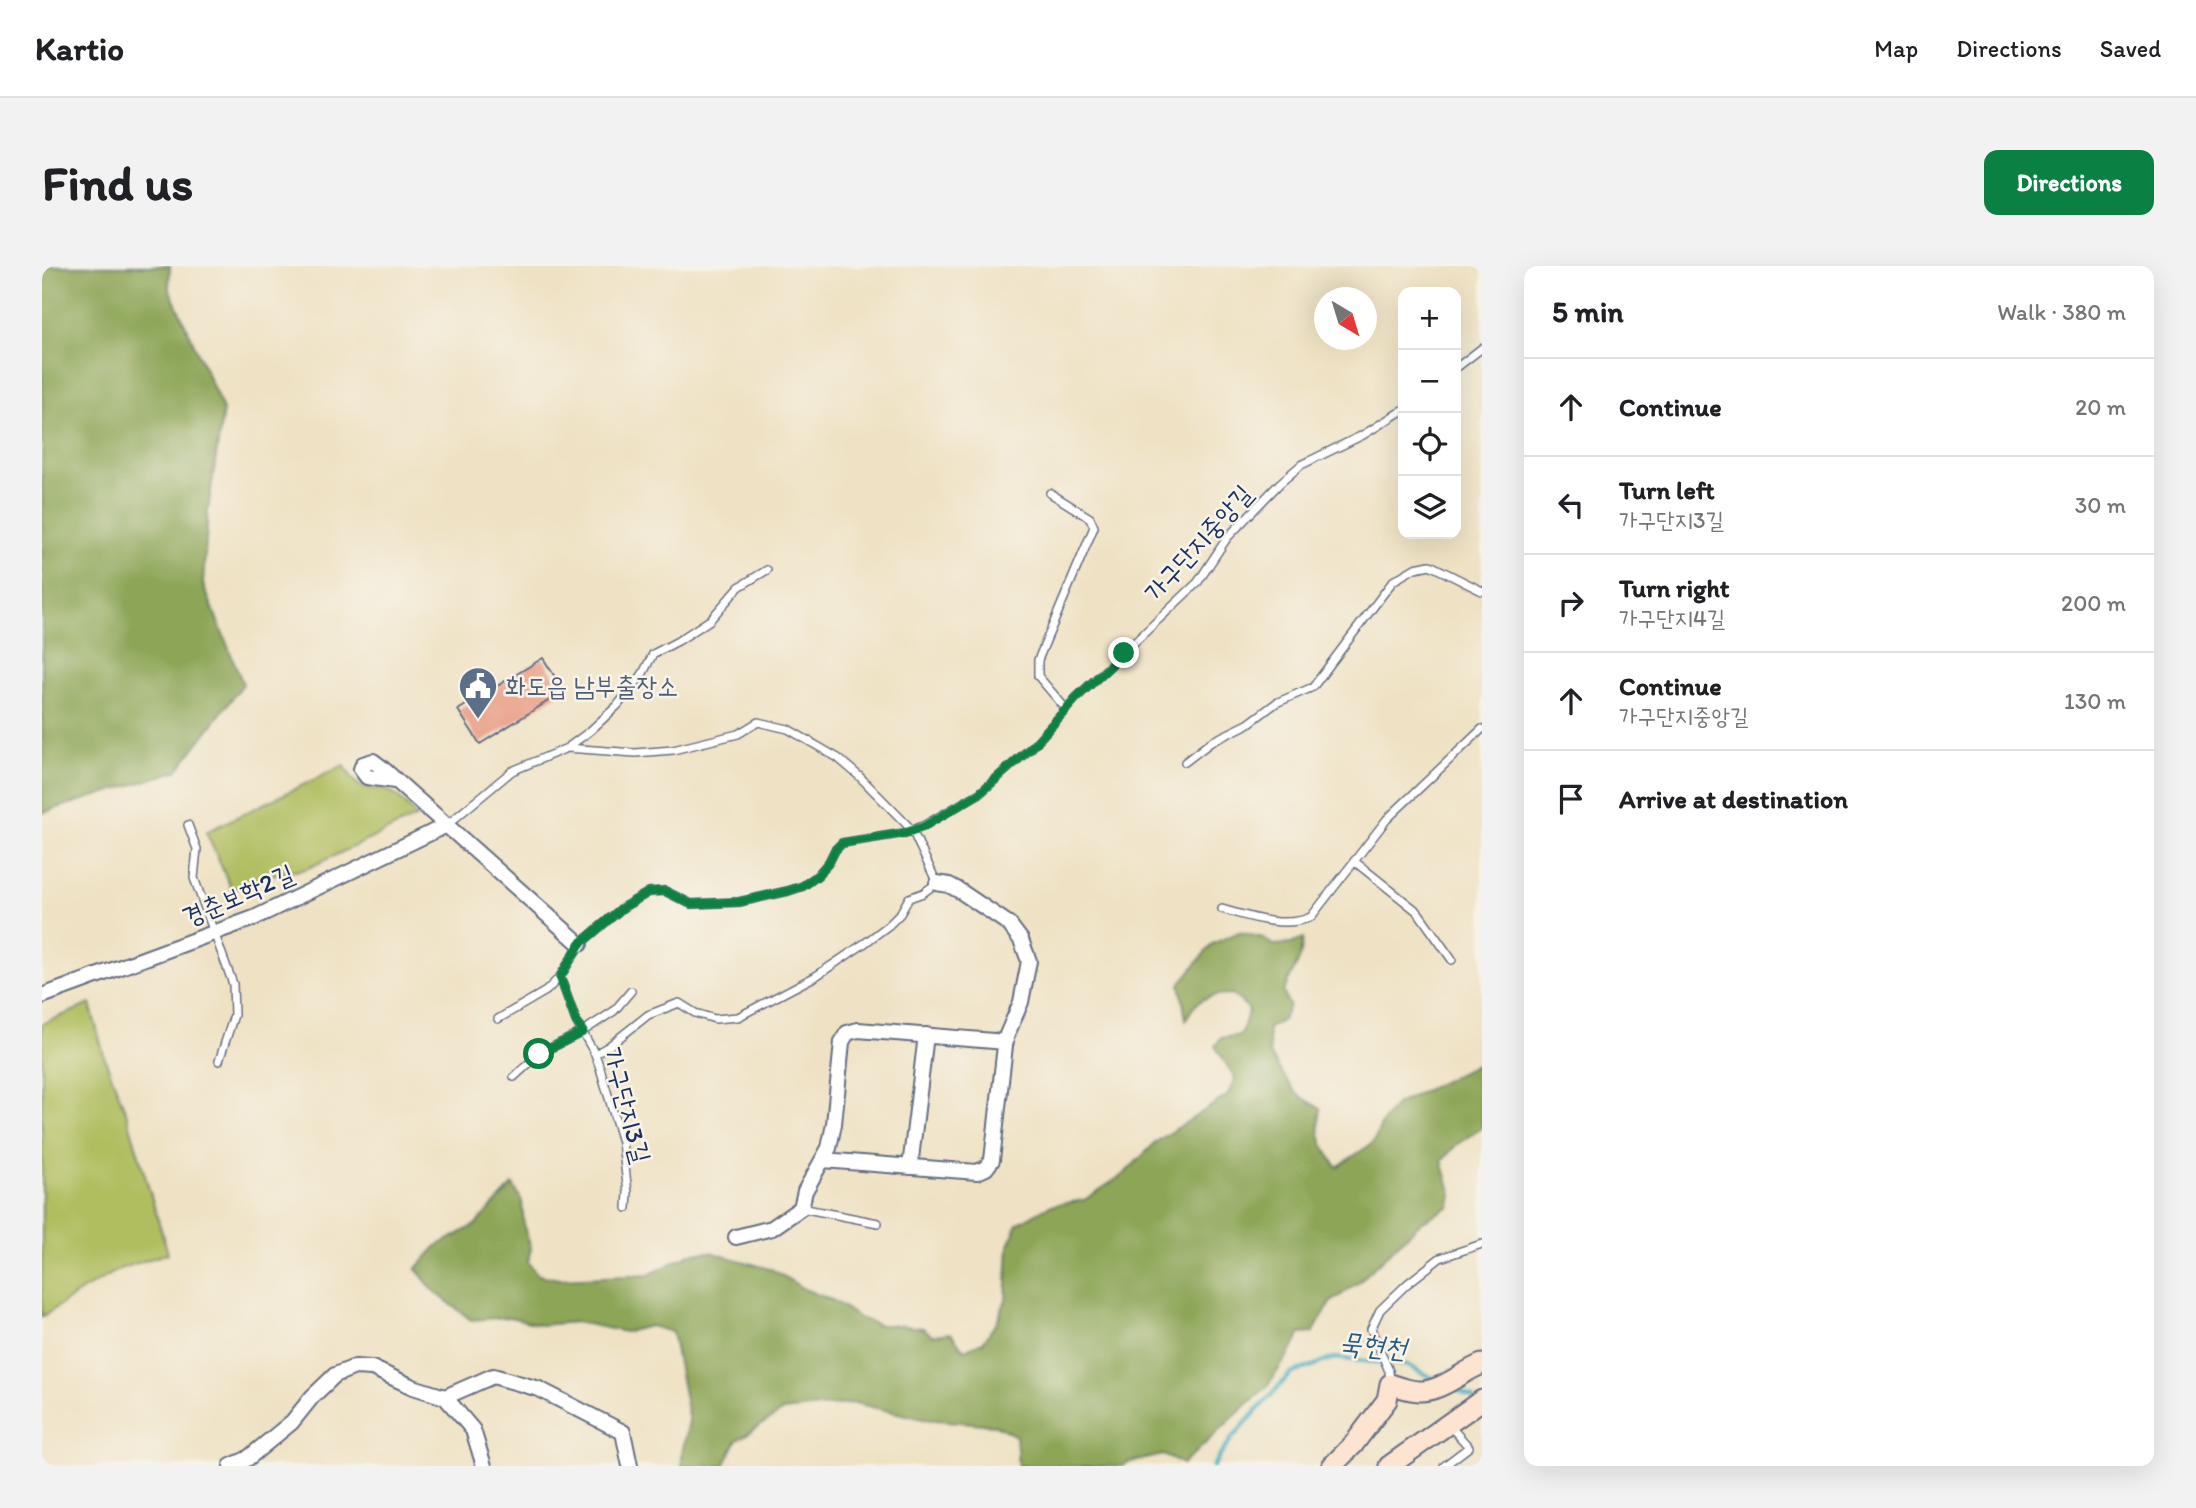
<!DOCTYPE html>
<meta charset="utf-8">
<style>
body{margin:0;font-family:Itim,"Poor Story",sans-serif;background:#f2f2f2;color:#202124}
.controls{position:absolute;right:21px;top:21px;display:grid;overflow:hidden;border-radius:14px;box-shadow:0 7px 28px #0002}
.controls button{width:63px;height:63px;display:grid;place-items:center;padding:0;border:0;border-bottom:2px solid #e0e0e0;background:#fff;color:#202124;font:35px sans-serif}
.compass{position:absolute;left:1272px;top:21px;width:63px;height:63px;border-radius:50%;background:#fff;box-shadow:0 7px 28px #0002;rotate:142deg}
.stop{position:absolute;width:21px;height:21px;margin:-16px;border:5px solid #0b8043;border-radius:50%;background:#fff}
.stop.end{background:#0b8043;border-color:#fff;box-shadow:0 2px 7px #0008}
.list{margin:0;padding:0;list-style:none}
h2{display:flex;justify-content:space-between;align-items:center;height:91px;margin:0;padding:0 28px;font-size:30px}
h2 small{font-size:23px;font-weight:400;color:#757577}
.list li{display:grid;grid-template-columns:46px 1fr auto;gap:21px;align-items:center;box-sizing:border-box;height:98px;padding:0 28px;border-top:2px solid #e0e0e0}
.list b{display:block;font-size:26px;white-space:nowrap}
.list p{margin:0;font-size:23px;white-space:nowrap;color:#757577}
.list em{font-size:23px;font-style:normal;color:#757577}
.icon{flex:none;width:38px;height:38px;fill:none;stroke:currentColor;stroke-width:2;stroke-linecap:round;stroke-linejoin:round}
.map{position:relative;flex:none;width:1440px;height:1200px;overflow:hidden;border-radius:14px}
header{display:flex;align-items:center;gap:42px;box-sizing:border-box;height:98px;padding:0 35px;background:#fff;border-bottom:2px solid #e0e0e0}
header strong{font-size:33px}
nav{display:flex;gap:38px;margin-inline-start:auto;font-size:24px}
.intro{display:flex;align-items:center;justify-content:space-between;box-sizing:border-box;height:168px;padding:0 42px}
h1{margin:0;font-size:49px}
.button{padding:18px 32px;border-radius:14px;background:#0b8043;color:#fff;font-size:24px;font-weight:700}
main{display:flex;gap:42px;padding:0 42px}
aside{flex:1;background:#fff;border-radius:14px;box-shadow:0 7px 28px #0002}
.map>svg:first-child{display:block}
</style>
<header>
<strong>Kartio</strong>
<nav><a>Map</a><a>Directions</a><a>Saved</a></nav>
</header>
<div class="intro"><h1>Find us</h1><a class="button">Directions</a></div>
<main>
<div class="map">
<svg width="1440" height="1200" viewBox="0 0 1440 1200">
<rect width="100%" height="100%" fill="#f7f3e8"/>
<filter id="ink" filterUnits="userSpaceOnUse"><feTurbulence type="fractalNoise" baseFrequency=".0143" numOctaves="2"/><feDisplacementMap in="SourceGraphic" scale="14" xChannelSelector="R" yChannelSelector="G"/><feConvolveMatrix kernelMatrix="1 2 1 2 8 2 1 2 1" color-interpolation-filters="sRGB"/></filter>
<filter id="wash" filterUnits="userSpaceOnUse"><feTurbulence type="fractalNoise" baseFrequency=".00686" numOctaves="4" result="noise"/><feDisplacementMap in="SourceGraphic" scale="28" xChannelSelector="R" yChannelSelector="G"/><feGaussianBlur stdDeviation="1.57" result="paint"/><feColorMatrix in="noise" values="0 0 0 0 0 0 0 0 0 0 0 0 0 0 0 0 0 1.4 0 .05"/><feComposite in="paint" operator="in"/></filter>
<g filter="url(#wash)">
<rect width="100%" height="100%" fill="#efe2c4"/>
<path fill="#b1be60" stroke="#66765f" stroke-width="2" d="M 302,499 C 320,531 318,516 346,525 C 356,528 367,543 375,551 L 264,603 L 228,609 L 190,624 L 164,566 Z
M 48,738 L 63,793 L 85,849 L 126,987 L 80,1002 L 41,1024 L 0,1051 L 0,758 Z"/>
<path fill="#8ca556" stroke="#546a5a" stroke-width="2" d="M 0,0 L 128,0 L 127,22 L 181,144 L 166,244 L 161,318 L 201,418 L 135,505 L 0,547 Z
M 1197,666 L 1221,672 L 1231,679 L 1249,678 L 1261,672 L 1258,692 L 1241,726 L 1247,739 L 1241,754 L 1226,762 L 1228,788 L 1239,806 L 1255,828 L 1279,843 C 1274,868 1280,881 1295,901 L 1331,877 L 1341,855 L 1353,839 L 1440,796 L 1440,862 L 1414,879 L 1400,895 L 1410,928 L 1408,940 L 1379,956 L 1317,1016 L 1288,1037 L 1271,1067 L 1258,1068 L 1255,1076 L 1226,1119 L 1141,1198 L 1121,1189 L 1084,1197 L 1081,1200 L 976,1200 L 974,1170 L 954,1159 L 881,1153 L 813,1137 L 741,1145 L 694,1175 L 682,1200 L 640,1200 L 640,1187 L 647,1155 L 630,1066 L 608,1060 L 583,1066 L 535,1056 L 499,1059 L 468,1051 L 429,1054 L 392,1025 L 374,1003 L 395,980 L 433,959 L 471,919 L 480,935 L 482,961 L 489,982 L 486,996 L 496,1009 L 517,1013 L 607,1009 L 650,987 L 669,986 L 731,1004 L 762,1023 L 792,1035 L 817,1052 L 837,1059 L 857,1059 L 881,1062 L 890,1069 L 909,1067 L 922,1084 L 941,1076 L 954,1057 L 964,1034 L 967,980 L 975,958 L 1007,940 L 1042,934 L 1082,908 L 1114,876 L 1186,829 L 1193,812 L 1173,780 L 1179,772 L 1199,769 L 1207,743 L 1190,728 C 1167,729 1154,731 1144,754 L 1138,718 L 1170,678 Z"/>
<g fill="none" stroke-linecap="round" stroke-linejoin="round">
<path stroke="#40abbf" stroke-width="4.5" d="M 1411,1122 L 1431,1132
M 1171,1200 L 1190,1172 L 1248,1108 L 1292,1092 L 1365,1099 L 1396,1115"/>
</g>
<g id="blocks">
<path fill="#e79379" d="M 501,392 L 522,425 L 438,478 L 416,444 Z"/>
</g>
</g>
<g filter="url(#ink)">
<use href="#blocks" fill-opacity="0" stroke="#656e82" stroke-width="2"/>
<g fill="none" stroke-linecap="round" stroke-linejoin="round">
<g stroke="#656e82" stroke-width="10">
<path id="lane" d="M 1414,102 L 1440,82
M 1008,227 L 1048,252 L 1052,261 L 996,394 L 996,410 L 1024,443
M 525,482 L 593,487 L 631,484 L 696,468 L 716,456 L 746,463 L 796,492 L 817,510 L 870,564 L 895,617 L 881,627 L 867,632 L 858,648 L 847,659 L 823,677 L 774,710 L 696,751 L 673,753 L 653,747 L 637,737 L 606,749 L 567,780 L 553,788
M 1143,496 L 1169,476 L 1206,458 L 1234,437 L 1271,421 L 1351,315 L 1373,302 L 1388,299 L 1440,325
M 146,559 L 155,583 L 152,612 L 191,718 L 192,749 L 177,795
M 405,559 L 470,505 L 525,482 L 548,465 L 575,440 L 600,409 L 611,388 L 636,375 L 668,354 L 697,321 L 725,304
M 1312,595 L 1376,646 L 1410,694
M 1180,643 C 1208,651 1242,663 1269,651 L 1345,553 L 1440,463
M 518,711 L 534,755 L 553,788 L 558,802 L 580,876 L 586,927 L 585,942
M 456,753 L 504,725 L 518,711 L 538,678 L 580,642 L 607,626 L 623,625 L 649,638 L 697,636 L 746,625 L 761,620 L 775,610 L 787,596 L 793,584 L 800,577 L 863,567 L 881,560 L 938,527 L 990,481 L 1035,431 L 1156,316 L 1185,272 L 1238,217 L 1259,199 L 1321,169 L 1361,144
M 472,811 L 497,788 L 540,766 L 572,745 L 589,725
M 759,942 L 836,957
M 1348,1117 L 1347,1105 L 1329,1063 L 1338,1044 L 1365,1018 L 1398,992 L 1440,978
M 1402,1200 L 1427,1181 L 1406,1158"/>
</g>
<g stroke="#656e82" stroke-width="18">
<path id="street" d="M 353,515 L 325,511 L 319,503 L 321,498 L 331,495 L 339,501 L 538,678
M 0,730 L 212,652 L 405,559
M 781,894 L 935,906 L 944,902 L 950,894 L 964,771 L 979,736 L 987,695 L 979,674 L 967,658 L 918,625 L 907,619 L 895,617
M 868,901 L 884,769
M 694,971 L 730,962 L 759,942 L 763,925 L 787,882 L 792,858 L 800,776 L 805,767 L 816,764 L 964,776
M 403,1131 L 451,1110 L 497,1123 L 581,1166 L 588,1200
M 189,1200 L 205,1193 L 250,1156 L 270,1131 L 293,1109 L 313,1101 L 330,1102 L 371,1121 L 403,1131 L 431,1164 L 442,1200"/>
</g>
<g stroke="#656e82" stroke-width="23">
<path id="secondary" d="M 1290,1200 L 1311,1179 L 1345,1134 L 1348,1118 C 1357,1121 1368,1125 1377,1125 C 1399,1126 1419,1106 1440,1098
M 1347,1200 L 1440,1134"/>
</g>
<use href="#lane" stroke="#fff" stroke-width="7"/>
<use href="#street" stroke="#fff" stroke-width="14"/>
<use href="#secondary" stroke="#fde4d1" stroke-width="19"/>
</g>
</g>
<g fill="none" stroke-linecap="round" stroke-linejoin="round" filter="url(#ink)">
<path stroke="#0b8043" stroke-width="9" d="M 497,788 L 541,766 L 534,755 L 518,711 L 538,678 L 580,642 L 607,626 L 623,625 L 649,638 L 697,636 L 746,625 L 761,620 L 775,610 L 787,596 L 793,584 L 800,577 L 863,567 L 881,561 L 938,527 L 990,481 L 1035,431 L 1082,387"/>
</g>
<defs>
<g id="civic-pin" transform="scale(2.0125)"><path d="M0 17L-7.5 6A9.5 9.5 0 1 1 7.5 6Z" fill="#5c6f8a" stroke="#f7f3e8"/><path d="M-.6-6.5H3V-4.5H.6V-3L4-1V1h2V6H-6V1h2V-1L-.6-3ZM-1.2 2.5V6h2.4V2.5Z" fill="#fff"/></g>
</defs>
<g fill-rule="evenodd">
<use href="#civic-pin" x="436" y="420"/>
</g>
<g text-anchor="middle" dominant-baseline="central" stroke-width="5" stroke-linejoin="round" paint-order="stroke">
<g font-size="26" fill="#1b2f5e" stroke="#f7f3e8">
<text transform="translate(1156 277) rotate(-48)">가구단지중앙길</text>
<text transform="translate(196 629) rotate(-23)">경춘보학2길</text>
<text transform="translate(585 839) rotate(75)">가구단지3길</text>
</g>
<g font-size="26" fill="#4e5e75" stroke="#f7f3e8" text-anchor="start">
<text x="463" y="420">화도읍 남부출장소</text>
</g>
<g font-size="28" font-style="italic" fill="#285a80" stroke="#f7f3e8">
<text transform="translate(1331 1079) rotate(5)">묵현천</text>
</g>
</g>
</svg>
<div class="controls">
<button>+</button>
<button>−</button>
<button><svg class="icon" aria-label="locate" viewBox="0 0 24 24"><circle cx="12" cy="12" r="6"/><path d="M12 2v4M12 18v4M2 12h4M18 12h4"/></svg></button>
<button><svg class="icon" aria-label="layers" viewBox="0 0 24 24"><path d="M12 4l9 5-9 5-9-5zM3 14l9 5 9-5"/></svg></button>
</div>
<svg class="compass" viewBox="-18 -18 36 36"><path d="M0-13l5 13h-10z" fill="#e53935"/><path d="M0 13l5-13h-10z" fill="#757577"/></svg>
<div class="stop" style="left:497px;top:788px"></div>
<div class="stop end" style="left:1082px;top:387px"></div>
</div>
<aside>
<h2>5 min<small>Walk · 380 m</small></h2>
<ul class="list">
<li><svg class="icon" aria-label="ahead" viewBox="0 0 24 24"><path d="M12 20V5M6 11l6-6 6 6"/></svg><div><b>Continue</b></div><em>20 m</em></li>
<li><svg class="icon" aria-label="left" viewBox="0 0 24 24"><path d="M17 20v-9H6M10 6l-5 5 5 5"/></svg><div><b>Turn left</b><p>가구단지3길</p></div><em>30 m</em></li>
<li><svg class="icon" aria-label="right" viewBox="0 0 24 24"><path d="M7 20v-9h11M14 6l5 5-5 5"/></svg><div><b>Turn right</b><p>가구단지4길</p></div><em>200 m</em></li>
<li><svg class="icon" aria-label="ahead" viewBox="0 0 24 24"><path d="M12 20V5M6 11l6-6 6 6"/></svg><div><b>Continue</b><p>가구단지중앙길</p></div><em>130 m</em></li>
<li><svg class="icon" aria-label="arrive" viewBox="0 0 24 24"><path d="M6 21V4h12l-3 4 3 4H6"/></svg><div><b>Arrive at destination</b></div></li>
</ul>
</aside>
</main>
